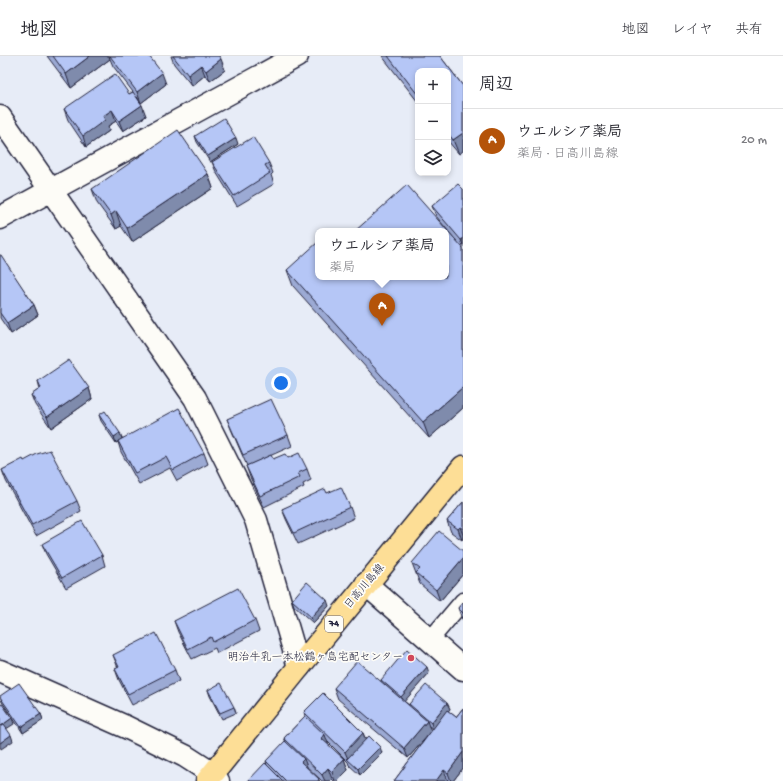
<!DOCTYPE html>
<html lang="ja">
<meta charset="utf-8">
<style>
body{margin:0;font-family:"Gochi Hand","Klee One",sans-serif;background:#f7f7f7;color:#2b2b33}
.controls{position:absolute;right:12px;top:12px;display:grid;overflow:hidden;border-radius:8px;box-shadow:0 2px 6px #0003}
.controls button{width:36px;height:36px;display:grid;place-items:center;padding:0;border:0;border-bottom:1px solid #e1e1e2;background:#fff;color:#2b2b33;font:20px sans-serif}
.you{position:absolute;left:281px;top:327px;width:14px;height:14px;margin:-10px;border:3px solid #fff;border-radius:50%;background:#1a73e8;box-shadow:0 0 0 6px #1a73e833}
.badge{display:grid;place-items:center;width:26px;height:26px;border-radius:50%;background:#b45309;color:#fff;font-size:13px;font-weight:700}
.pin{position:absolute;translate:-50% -33px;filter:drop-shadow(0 1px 2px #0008)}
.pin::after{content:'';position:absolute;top:21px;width:14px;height:12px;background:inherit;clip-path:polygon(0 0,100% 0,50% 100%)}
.popup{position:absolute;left:315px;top:172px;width:134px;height:52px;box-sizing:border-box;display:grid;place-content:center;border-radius:8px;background:#fff;filter:drop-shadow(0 1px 3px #0005);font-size:13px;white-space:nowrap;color:#7c7c81}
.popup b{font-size:15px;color:#2b2b33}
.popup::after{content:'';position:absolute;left:50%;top:100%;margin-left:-8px;border:8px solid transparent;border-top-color:#fff}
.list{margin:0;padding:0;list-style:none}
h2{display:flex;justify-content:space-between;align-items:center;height:52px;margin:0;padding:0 16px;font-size:17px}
h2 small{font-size:13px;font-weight:400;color:#7c7c81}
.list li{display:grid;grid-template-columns:26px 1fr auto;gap:12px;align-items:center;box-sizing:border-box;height:64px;padding:0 16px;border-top:1px solid #e1e1e2}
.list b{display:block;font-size:15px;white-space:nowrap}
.list p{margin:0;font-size:13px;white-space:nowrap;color:#7c7c81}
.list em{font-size:13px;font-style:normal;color:#7c7c81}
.icon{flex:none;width:22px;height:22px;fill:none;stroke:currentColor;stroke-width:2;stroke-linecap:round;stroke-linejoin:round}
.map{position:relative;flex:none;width:463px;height:725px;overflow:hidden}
header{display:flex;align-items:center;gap:24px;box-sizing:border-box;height:56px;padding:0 20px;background:#fff;border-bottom:1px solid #e1e1e2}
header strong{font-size:19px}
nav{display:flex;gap:22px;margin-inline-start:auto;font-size:14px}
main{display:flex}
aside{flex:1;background:#fff}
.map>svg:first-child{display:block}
</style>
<header>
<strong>地図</strong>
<nav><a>地図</a><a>レイヤ</a><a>共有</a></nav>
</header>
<main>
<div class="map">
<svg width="463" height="725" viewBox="0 0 463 725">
<rect width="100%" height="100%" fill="#e7ecf7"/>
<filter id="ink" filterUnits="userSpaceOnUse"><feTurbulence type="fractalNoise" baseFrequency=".025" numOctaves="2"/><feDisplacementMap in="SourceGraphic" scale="8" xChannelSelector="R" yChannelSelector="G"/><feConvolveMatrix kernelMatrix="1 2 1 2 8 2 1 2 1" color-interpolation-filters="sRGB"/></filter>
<g filter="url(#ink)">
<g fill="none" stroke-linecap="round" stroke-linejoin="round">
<g stroke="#22223b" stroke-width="19">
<path id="service" d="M 430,584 L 463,545"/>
</g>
<g stroke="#22223b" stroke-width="25">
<path id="minor" d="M 0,61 L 195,342 L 256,464 L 299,611
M 0,162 L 297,0
M 366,528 L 463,613
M 0,615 L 126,671 L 185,700 L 213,718 L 218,725"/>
</g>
<g stroke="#22223b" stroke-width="25">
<path id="primary" d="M 207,725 L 299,611 L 463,411"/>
</g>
<use href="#service" stroke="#fdfcf7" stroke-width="16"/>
<use href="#minor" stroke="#fdfcf7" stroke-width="22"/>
<use href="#primary" stroke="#fdde96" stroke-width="22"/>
</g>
<path fill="#9caad4" stroke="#22223b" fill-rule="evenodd" d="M 47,0 L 149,0 L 166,28 L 141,47 L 137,41 L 146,60 L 123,75 L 116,65 L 108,70 L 109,75 L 86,91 L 68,64 L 64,53 L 129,38 L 133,36 L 113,10 L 110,3 L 71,32 Z
M 171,0 L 219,0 L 225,14 L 210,25 L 205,19 L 192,30 L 174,8 Z
M 382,0 L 440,0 L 463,30 L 463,95 L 459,98 L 448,85 L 448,15 L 418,15 L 418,46 Z
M 195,80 L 238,88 L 210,106 L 197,86 Z
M 212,106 L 269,107 L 273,117 L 271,119 L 274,128 L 237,150 L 216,116 Z
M 208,118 L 213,132 L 132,186 L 121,170 L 116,173 L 97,147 L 92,133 Z
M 463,133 L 463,352 L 429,382 L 293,230 L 287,214 L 318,221 L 461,191 L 436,160 L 432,150 Z
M 0,199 L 34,249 L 38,259 L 11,278 L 0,262 Z
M 38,325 L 89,332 L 92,343 L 51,372 L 35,349 L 31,339 L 40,333 Z
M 99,359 L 120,377 L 122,382 L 204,397 L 208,408 L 177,425 L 170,412 L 139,428 L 121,396 L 118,386 L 116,387 L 101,365 Z
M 227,363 L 288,379 L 292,390 L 247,410 L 231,373 Z
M 288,402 L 307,413 L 311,424 L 303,428 L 304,431 L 264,451 L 250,421 L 246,410 L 273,403 Z
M 24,405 L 77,445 L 81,455 L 36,480 L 6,425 L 2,414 Z
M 327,437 L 350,451 L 354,462 L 298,488 L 286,463 L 282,453 Z
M 463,446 L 463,482 L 462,484 L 451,476 L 447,465 Z
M 42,488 L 102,499 L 105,510 L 66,532 L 46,498 Z
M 463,495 L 463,518 L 440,545 L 420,528 L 412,507 Z
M 292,544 L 329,550 L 313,567 L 294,550 Z
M 463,546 L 463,564 L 462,563 L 458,552 Z
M 255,564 L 259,575 L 217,597 L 215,592 L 192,603 L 178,576 L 174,565 Z
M 113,599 L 175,614 L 179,625 L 132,649 L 119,624 L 115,613 L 118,612 Z
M 429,617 L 404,645 L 409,649 L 447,647 L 450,653 L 448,655 L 456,661 L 463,652 L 463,712 L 453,725 L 394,725 L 429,678 L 408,702 L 338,643 L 334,632 L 381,626 L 381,624 ZM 429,670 L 433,673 L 431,675 Z
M 208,634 L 234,651 L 236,657 L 222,663 L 210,640 Z
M 0,640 L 41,658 L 43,664 L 23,677 L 2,646 Z
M 304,656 L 363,677 L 366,684 L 382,697 L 360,719 L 349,709 L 348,706 L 328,686 L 328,689 L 344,703 L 348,714 L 337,725 L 334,725 L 332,723 L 330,725 L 322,725 L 306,710 L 307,712 L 320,725 L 248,725 L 267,710 L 266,705 L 286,686 L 284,682 L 305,660 Z"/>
<path fill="#7f8bac" stroke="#22223b" d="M 90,0 L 109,0 L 110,3 L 71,32 L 66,18 Z
M 221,3 L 225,14 L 210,25 L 206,15 Z
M 201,9 L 205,19 L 192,30 L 188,19 Z
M 162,17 L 166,28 L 141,47 L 137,36 Z
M 142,49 L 146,60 L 123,75 L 119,65 Z
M 112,54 L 116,65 L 108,70 L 109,75 L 86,91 L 83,80 L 103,60 Z
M 463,77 L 463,95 L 459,98 L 453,84 Z
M 236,82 L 238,88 L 210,106 L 208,100 Z
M 208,118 L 213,132 L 132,186 L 127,172 Z
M 116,155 L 121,170 L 116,173 L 111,159 Z
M 463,183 L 463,189 L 461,184 Z
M 34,249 L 38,259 L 11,278 L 7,267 Z
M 463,331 L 463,352 L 429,382 L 423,366 Z
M 89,332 L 92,343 L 51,372 L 47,361 Z
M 120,377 L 122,383 L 116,387 L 114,381 Z
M 460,471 L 463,479 L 463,482 L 462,484 L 458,473 Z
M 463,502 L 463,518 L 440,545 L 436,534 Z
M 327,544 L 329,550 L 313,567 L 311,561 Z
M 427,611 L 429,617 L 403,647 L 401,641 Z
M 447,647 L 450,653 L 433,673 L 431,667 Z
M 41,658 L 43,664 L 23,677 L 21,671 Z
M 12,662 L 14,668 L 3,675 L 1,670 Z
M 427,665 L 431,676 L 408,702 L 404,692 Z
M 363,677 L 367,688 L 348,703 L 345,696 Z
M 11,679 L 13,685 L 1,693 L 0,690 L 0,687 Z
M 325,679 L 329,690 L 321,682 Z
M 380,691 L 382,697 L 360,719 L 358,713 Z
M 463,696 L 463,712 L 453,725 L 451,725 L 448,717 Z
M 304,703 L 308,713 L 301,706 Z
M 344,703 L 348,714 L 337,725 L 335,725 L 332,716 Z
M 328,712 L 332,723 L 330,725 L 325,725 L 322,719 Z
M 444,714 L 448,725 L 436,725 Z"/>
<path fill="#b5c6f6" stroke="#22223b" d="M 53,0 L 90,0 L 66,18 Z
M 110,0 L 149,0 L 162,17 L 137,36 Z
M 173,0 L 219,0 L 221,3 L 206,15 L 201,9 L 188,19 Z
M 388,0 L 440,0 L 463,30 L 463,77 L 453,84 L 448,77 L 448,15 L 418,15 L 418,39 Z
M 115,18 L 129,38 L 133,36 L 142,49 L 119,65 L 112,54 L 103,60 L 105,64 L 83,80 L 64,53 Z
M 224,62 L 236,82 L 208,100 L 195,80 Z
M 178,74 L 208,118 L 127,172 L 116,155 L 111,159 L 92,133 Z
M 253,81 L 269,107 L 265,109 L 270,117 L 234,140 L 212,106 Z
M 458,128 L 463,133 L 463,183 L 461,184 L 432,150 Z
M 407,129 L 463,192 L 463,331 L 423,366 L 287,214 L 318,186 L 318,221 L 446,221 L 446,175 L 355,175 Z
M 0,199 L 1,199 L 34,249 L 7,267 L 0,257 Z
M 69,304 L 89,332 L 47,361 L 31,339 L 41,332 L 38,325 Z
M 271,343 L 288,379 L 243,399 L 227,363 Z
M 179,352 L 204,397 L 173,414 L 166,401 L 135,417 L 118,385 Z
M 105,355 L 120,377 L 114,381 L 99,359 Z
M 50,394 L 77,445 L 32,469 L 2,414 L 23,403 L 24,405 L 37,398 Z
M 299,397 L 307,413 L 298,417 L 300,421 L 260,440 L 246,410 L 271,399 L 273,403 L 285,398 L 288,402 Z
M 341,431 L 350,451 L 294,477 L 282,453 L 325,433 L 327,437 Z
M 463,446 L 463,473 L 460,471 L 458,473 L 447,465 Z
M 82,465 L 102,499 L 62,522 L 42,488 Z
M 439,475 L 463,495 L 463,502 L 436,534 L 416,517 L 420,513 L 412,507 Z
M 307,526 L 327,544 L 311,561 L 292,544 Z
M 238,532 L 255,564 L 213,586 L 211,581 L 188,593 L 174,565 Z
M 463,546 L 463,557 L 458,552 Z
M 156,577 L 175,614 L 128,638 L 115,613 L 119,611 L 113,599 Z
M 407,593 L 427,611 L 401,641 L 381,624 Z
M 357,605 L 427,665 L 404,692 L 334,632 Z
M 19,627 L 41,658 L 21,671 L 0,641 L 0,640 Z
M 221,627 L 234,651 L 220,657 L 208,634 Z
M 426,629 L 447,647 L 431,667 L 409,648 Z
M 323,637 L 363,677 L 345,696 L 304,656 Z
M 2,648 L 12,662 L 1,670 L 4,669 L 11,679 L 0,687 L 0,649 Z
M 463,652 L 463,696 L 448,717 L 444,714 L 436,725 L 394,725 L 447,654 L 456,661 Z
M 305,660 L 325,679 L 321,682 L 344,703 L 332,716 L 328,712 L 322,719 L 284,682 Z
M 369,680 L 380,691 L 358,713 L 347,703 Z
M 285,685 L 304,703 L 301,706 L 319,723 L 318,725 L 286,725 L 266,705 Z
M 265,707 L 283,725 L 248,725 Z"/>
</g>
<circle fill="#d1495b" stroke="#fdfcf7" stroke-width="1.5" cx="411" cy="602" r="4"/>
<g text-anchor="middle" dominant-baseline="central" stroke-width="3.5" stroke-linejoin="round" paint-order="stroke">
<rect fill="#fdfcf7" stroke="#646373" stroke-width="1" x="325" y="560" width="18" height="16" rx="3"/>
<g font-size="10" font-weight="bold" fill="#22223b">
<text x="334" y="568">74</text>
</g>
<g font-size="11" fill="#22223b" stroke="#fdfcf7">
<text transform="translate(365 531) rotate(-50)">日高川島線</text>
</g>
<g font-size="11" fill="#22223b" stroke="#fdfcf7" text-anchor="end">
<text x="403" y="602">明治牛乳一本松鶴ヶ島宅配センター</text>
</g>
</g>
</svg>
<div class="controls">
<button>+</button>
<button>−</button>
<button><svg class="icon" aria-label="layers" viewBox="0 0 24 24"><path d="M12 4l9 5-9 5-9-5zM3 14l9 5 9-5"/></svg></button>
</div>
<div class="you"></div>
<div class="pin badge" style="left:382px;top:270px">A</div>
<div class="popup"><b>ウエルシア薬局</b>薬局</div>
</div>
<aside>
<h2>周辺<small></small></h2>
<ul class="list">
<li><span class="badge">A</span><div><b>ウエルシア薬局</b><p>薬局 · 日高川島線</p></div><em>20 m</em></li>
</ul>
</aside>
</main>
